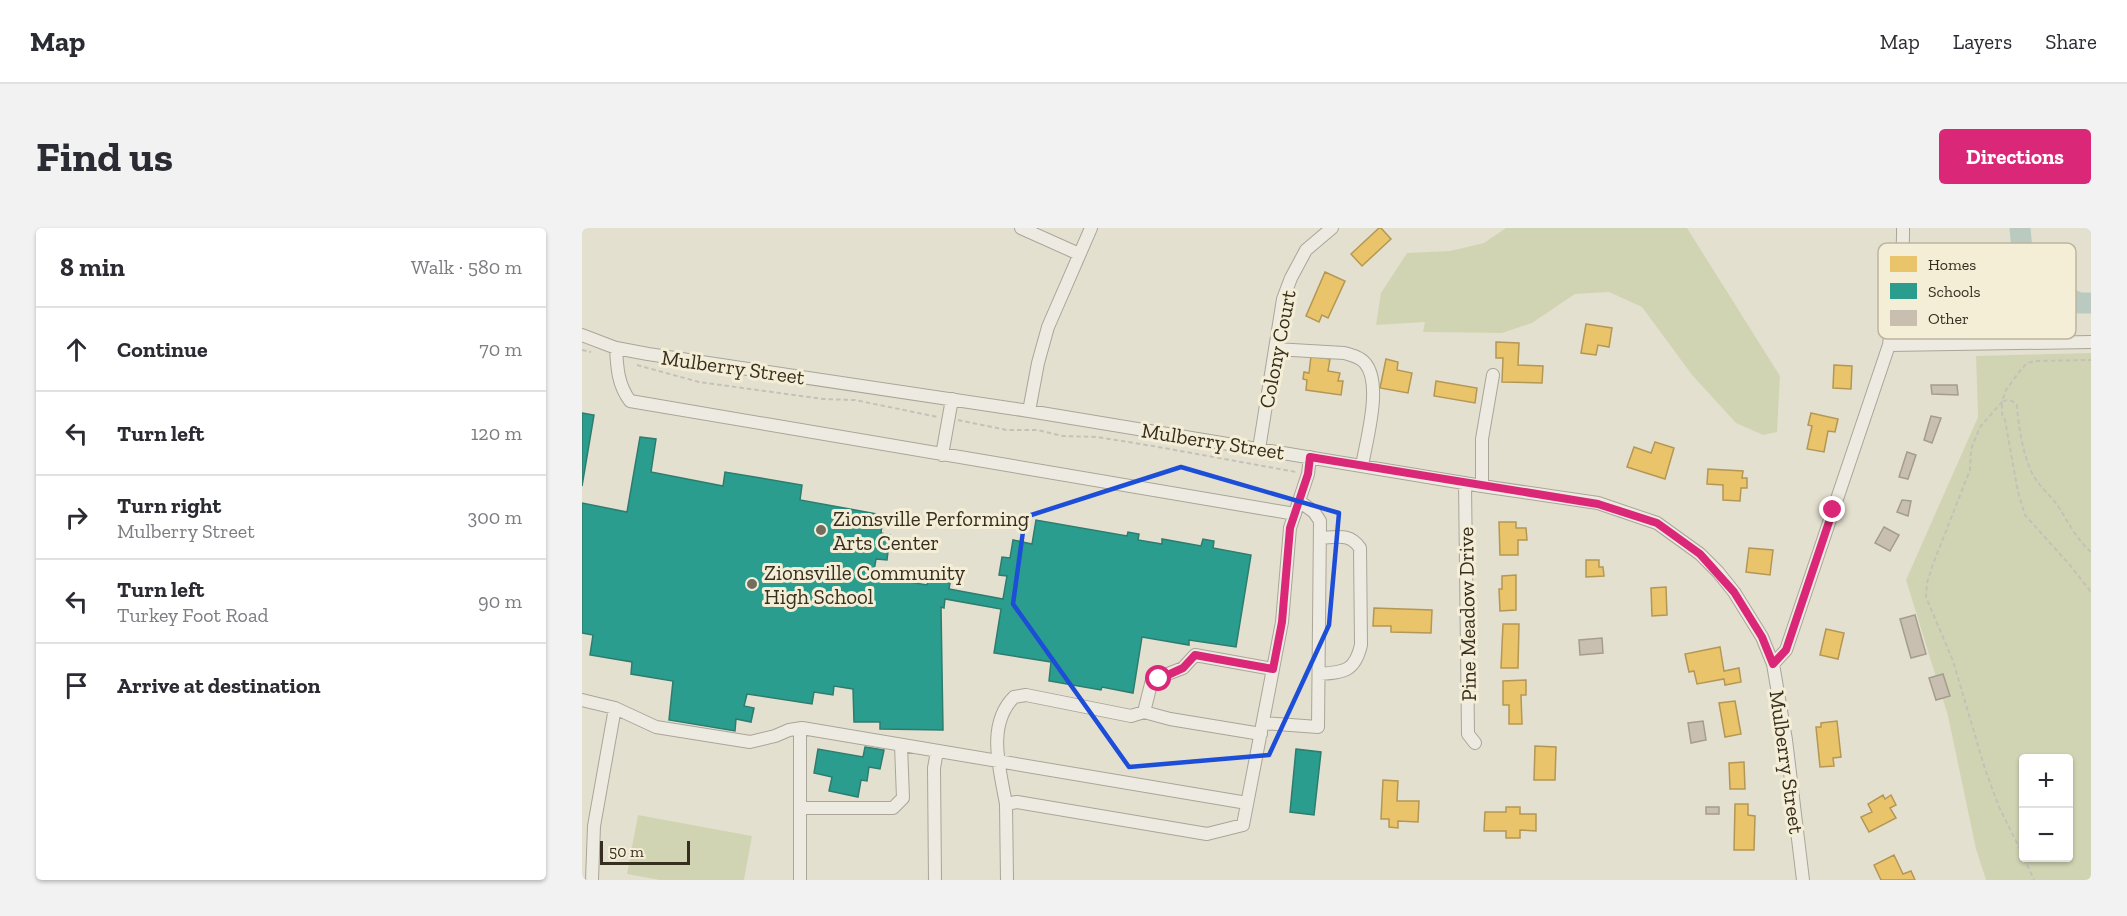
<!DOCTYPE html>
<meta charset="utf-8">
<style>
body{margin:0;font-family:"Zilla Slab",serif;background:#f2f2f3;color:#2b2b33}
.controls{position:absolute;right:18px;bottom:18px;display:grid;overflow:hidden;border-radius:6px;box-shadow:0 2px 4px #0004}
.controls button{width:54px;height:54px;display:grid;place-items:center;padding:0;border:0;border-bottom:2px solid #e1e1e2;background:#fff;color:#2b2b33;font:30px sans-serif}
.scale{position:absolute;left:18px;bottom:15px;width:90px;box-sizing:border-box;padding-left:6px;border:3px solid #382e20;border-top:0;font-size:16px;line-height:21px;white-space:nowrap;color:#382e20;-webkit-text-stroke:4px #f4eed7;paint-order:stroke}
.stop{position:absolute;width:18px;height:18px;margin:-14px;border:4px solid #db2777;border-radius:50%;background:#fff}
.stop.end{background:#db2777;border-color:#fff;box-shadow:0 2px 6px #0008}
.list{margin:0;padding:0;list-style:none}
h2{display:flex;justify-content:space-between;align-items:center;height:78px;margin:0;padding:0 24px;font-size:26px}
h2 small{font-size:20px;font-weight:400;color:#7c7c81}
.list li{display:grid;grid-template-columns:39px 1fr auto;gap:18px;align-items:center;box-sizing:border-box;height:84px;padding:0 24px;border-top:2px solid #e1e1e2}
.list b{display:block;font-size:22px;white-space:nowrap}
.list p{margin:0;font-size:20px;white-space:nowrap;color:#7c7c81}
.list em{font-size:20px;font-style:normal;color:#7c7c81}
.icon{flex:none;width:33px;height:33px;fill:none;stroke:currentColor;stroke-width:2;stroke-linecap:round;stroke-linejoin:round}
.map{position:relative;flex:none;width:1509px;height:652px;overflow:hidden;border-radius:6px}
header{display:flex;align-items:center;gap:36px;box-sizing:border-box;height:84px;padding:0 30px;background:#fff;border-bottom:2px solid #e1e1e2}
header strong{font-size:28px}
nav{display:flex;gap:33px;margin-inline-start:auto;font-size:21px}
.intro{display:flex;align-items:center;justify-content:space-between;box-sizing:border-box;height:144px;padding:0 36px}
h1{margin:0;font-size:42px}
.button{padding:15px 27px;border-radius:6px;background:#db2777;color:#fff;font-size:21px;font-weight:700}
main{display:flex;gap:36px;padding:0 36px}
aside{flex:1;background:#fff;border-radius:6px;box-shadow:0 2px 4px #0004}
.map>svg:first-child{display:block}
</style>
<header>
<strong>Map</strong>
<nav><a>Map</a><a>Layers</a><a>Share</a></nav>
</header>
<div class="intro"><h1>Find us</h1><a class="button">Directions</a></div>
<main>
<aside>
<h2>8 min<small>Walk · 580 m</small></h2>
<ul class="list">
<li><svg class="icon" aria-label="ahead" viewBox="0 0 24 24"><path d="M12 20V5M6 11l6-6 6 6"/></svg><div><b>Continue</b></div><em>70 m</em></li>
<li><svg class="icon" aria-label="left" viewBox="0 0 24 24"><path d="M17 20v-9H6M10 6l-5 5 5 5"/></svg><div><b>Turn left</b></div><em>120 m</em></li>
<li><svg class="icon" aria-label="right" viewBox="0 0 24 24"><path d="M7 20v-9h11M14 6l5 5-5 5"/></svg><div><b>Turn right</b><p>Mulberry Street</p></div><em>300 m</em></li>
<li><svg class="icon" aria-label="left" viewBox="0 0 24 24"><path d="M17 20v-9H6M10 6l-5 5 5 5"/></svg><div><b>Turn left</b><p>Turkey Foot Road</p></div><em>90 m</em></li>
<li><svg class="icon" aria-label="arrive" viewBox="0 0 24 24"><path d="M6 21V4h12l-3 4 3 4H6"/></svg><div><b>Arrive at destination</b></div></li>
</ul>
</aside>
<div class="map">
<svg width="1509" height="652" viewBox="0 0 1509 652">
<rect width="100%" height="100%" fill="#e4e0d0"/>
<path fill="#d1d4b3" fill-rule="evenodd" d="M 924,0 L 1105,0 L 1198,148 L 1195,204 L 1181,207 L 1154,195 L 1110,147 L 1060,79 L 1027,64 L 993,66 L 950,95 L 920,105 L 841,104 L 843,94 L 794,97 L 799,65 L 825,25 L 868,23 L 902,15 Z
M 1509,125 L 1509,652 L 1404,652 L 1394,621 L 1366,488 L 1324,352 L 1396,189 L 1394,128 ZM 1442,530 L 1486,530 L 1486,630 L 1442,630 Z
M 56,587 L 170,608 L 162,652 L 78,652 L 45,646 Z"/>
<path fill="#e9c46a" stroke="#b49754" stroke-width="1.5" d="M 797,0 L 799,0 L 809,11 L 780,38 L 769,26 Z
M 743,44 L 763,53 L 746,90 L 740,87 L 737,94 L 724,88 Z
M 1004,96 L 1030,100 L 1027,119 L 1016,117 L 1014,127 L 999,125 Z
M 914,114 L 937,115 L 936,137 L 961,138 L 960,155 L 920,154 L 921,130 L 914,130 Z
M 729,128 L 748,131 L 746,143 L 758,145 L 756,153 L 761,153 L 759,167 L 724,162 L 725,152 L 721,151 L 722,144 L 727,145 Z
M 804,131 L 816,134 L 815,142 L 830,145 L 826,165 L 798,160 Z
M 1252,137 L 1270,138 L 1269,161 L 1251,160 Z
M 854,153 L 895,160 L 893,175 L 852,168 Z
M 1229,185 L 1256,191 L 1253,204 L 1246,203 L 1242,224 L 1225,221 L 1230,198 L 1226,197 Z
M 1073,214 L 1092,220 L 1083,251 L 1045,239 L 1052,219 L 1069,225 Z
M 1126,241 L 1161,243 L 1160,250 L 1165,250 L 1165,260 L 1159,260 L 1158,273 L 1141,272 L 1141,257 L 1125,256 Z
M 917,294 L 934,294 L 934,300 L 944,300 L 945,312 L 936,312 L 936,327 L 918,327 Z
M 1167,320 L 1191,322 L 1188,347 L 1164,344 Z
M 1004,332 L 1017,332 L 1017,339 L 1021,339 L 1022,348 L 1004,349 Z
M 934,347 L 934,382 L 918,383 L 917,361 L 920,361 L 920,348 Z
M 1084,359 L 1085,387 L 1070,388 L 1069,360 Z
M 792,380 L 850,382 L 849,405 L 809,404 L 809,398 L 791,398 Z
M 921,396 L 937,396 L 936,440 L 919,440 Z
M 1244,401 L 1262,405 L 1256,431 L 1238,427 Z
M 1138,419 L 1142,443 L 1157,440 L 1159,454 L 1143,457 L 1142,451 L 1115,456 L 1112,443 L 1107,444 L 1103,426 Z
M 944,452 L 944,467 L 939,467 L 940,496 L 927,496 L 927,477 L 921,477 L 921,453 Z
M 1153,473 L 1159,506 L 1143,509 L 1137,475 Z
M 1255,493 L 1259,529 L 1251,530 L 1252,538 L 1238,539 L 1234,499 L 1239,499 L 1239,495 Z
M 953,518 L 974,519 L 973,552 L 952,552 Z
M 1162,534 L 1163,561 L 1148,561 L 1147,535 Z
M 801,552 L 816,553 L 815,573 L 837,573 L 836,594 L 816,593 L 816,600 L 807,599 L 807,591 L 799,591 Z
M 1301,567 L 1303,571 L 1309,567 L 1314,577 L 1308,580 L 1314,590 L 1287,604 L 1279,589 L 1290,584 L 1286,576 Z
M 1153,576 L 1166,576 L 1166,587 L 1173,588 L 1172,622 L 1152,622 Z
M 924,579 L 938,579 L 938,586 L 954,586 L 954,603 L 938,602 L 938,610 L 924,610 L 924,603 L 902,603 L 903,584 L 924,584 Z
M 1312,627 L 1321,646 L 1329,643 L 1333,652 L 1299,652 L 1292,637 Z"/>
<path fill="#2a9d8f" stroke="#2e7c6e" stroke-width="1.5" d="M 0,185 L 12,187 L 0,258 Z
M 58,209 L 74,211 L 69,244 L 141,258 L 143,244 L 220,257 L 218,272 L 301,287 L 299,305 L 308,307 L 305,332 L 294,331 L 291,348 L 345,357 L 347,350 L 368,355 L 367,361 L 421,371 L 425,348 L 417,347 L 420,329 L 428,330 L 431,312 L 450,316 L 454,292 L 545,308 L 546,304 L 557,306 L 556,312 L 580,316 L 580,311 L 619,318 L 621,311 L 632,313 L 631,320 L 669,327 L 654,419 L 607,412 L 607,417 L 560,409 L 551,465 L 520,459 L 519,462 L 467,453 L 469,434 L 412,425 L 419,381 L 363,371 L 362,380 L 359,379 L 361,502 L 298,501 L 298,494 L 272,494 L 271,461 L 252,458 L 251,467 L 232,464 L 230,476 L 165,466 L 162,478 L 172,480 L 169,494 L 154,491 L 153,503 L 87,492 L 91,453 L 49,446 L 50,434 L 8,427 L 11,407 L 0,405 L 0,275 L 45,284 Z
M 283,519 L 302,522 L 298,541 L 287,539 L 285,553 L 279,552 L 276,569 L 247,563 L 250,549 L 232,545 L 236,521 L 281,529 Z
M 714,521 L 739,524 L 732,587 L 708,584 Z"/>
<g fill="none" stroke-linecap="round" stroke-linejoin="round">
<path stroke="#bacac1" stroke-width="21" d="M 1438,0 L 1440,22 L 1452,54 L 1497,75 L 1509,75"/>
</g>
<path fill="#c8bfb1" stroke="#a49c8f" stroke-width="1.5" d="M 1349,157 L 1375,157 L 1376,167 L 1350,166 Z
M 1349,188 L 1359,190 L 1350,215 L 1342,212 Z
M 1325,224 L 1334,227 L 1326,251 L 1317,249 Z
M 1320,272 L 1329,273 L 1326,288 L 1315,284 Z
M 1302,299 L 1317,307 L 1308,323 L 1293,315 Z
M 1333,387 L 1344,426 L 1329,430 L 1318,391 Z
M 1020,410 L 1021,425 L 998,427 L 997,412 Z
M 1361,446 L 1368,468 L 1354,472 L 1347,450 Z
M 1121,493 L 1124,512 L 1109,515 L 1106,495 Z
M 1124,579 L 1137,579 L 1137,586 L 1124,586 Z"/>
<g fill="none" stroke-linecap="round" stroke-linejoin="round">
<g stroke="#aaa598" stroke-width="14">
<path id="minor" d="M 439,0 L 497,26
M 0,107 L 34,120 L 66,126 L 447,183 L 900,258 L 1016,275 L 1075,295 L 1118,326 L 1136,344 L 1152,364 L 1180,409 L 1191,436 L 1204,512 L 1221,652
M 1307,117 L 1509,114
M 34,120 C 35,140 36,157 48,173 L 713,286
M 693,121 L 762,125 C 769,127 778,129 783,135 C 801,156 784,213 780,238
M 447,183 L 456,135 L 466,99 L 509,0
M 677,221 L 701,71 L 709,50 L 724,22 L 750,0
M 360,227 L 370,171
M 883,255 L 886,506 L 893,515
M 900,258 L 900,211 L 911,147
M 1191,436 L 1204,422 L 1307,117 C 1311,78 1322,39 1321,0
M 738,446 C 763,444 773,443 779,417 L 778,320 C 768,305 756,309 738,310
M 0,472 L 33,480 L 74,499 L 168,514 L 193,508 L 207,502 L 220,500 L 665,575
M 562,484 L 588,491 L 679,506
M 681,495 L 736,499 L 738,293 L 732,284 L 717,273
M 424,576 C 418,541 404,497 432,469 L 444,467 L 549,488 L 562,484 L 570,452 L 601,440 L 613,427 L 691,441
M 218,580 L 311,580 L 321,570 L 319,517
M 10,652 L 12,598 L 33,480
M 218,652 L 218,501
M 353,652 L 352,540 L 355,523
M 425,652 L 424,576 L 435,574 L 625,606 L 661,597 L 700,394 L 708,300 L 726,246 L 728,229"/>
</g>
<path stroke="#c5c1b8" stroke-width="2" stroke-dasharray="4.5 3" stroke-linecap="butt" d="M 0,122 L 9,124
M 55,137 L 117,154 L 241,171 L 273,172 L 356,189
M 376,192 L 425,202 L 455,202 L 481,208 L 515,209 L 571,218 L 714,244
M 1509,324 C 1495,312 1486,294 1476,278 C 1470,269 1461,262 1455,253 C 1442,236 1436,197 1435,177 C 1430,172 1426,171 1420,174 L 1420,186 L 1423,192 L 1436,264 L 1443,287 L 1487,336 L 1509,364
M 1442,629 L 1417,579 L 1403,541 L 1371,433 L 1344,369 L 1345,355 L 1351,336 L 1388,242 L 1389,221 L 1398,199 L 1420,174 L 1424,162 L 1437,144 L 1445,135 L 1453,133 L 1509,132
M 1442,630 L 1452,652"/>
<use href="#minor" stroke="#eceae1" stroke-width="12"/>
</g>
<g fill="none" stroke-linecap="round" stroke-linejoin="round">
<path stroke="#db2777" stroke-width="8" d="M 577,451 L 601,440 L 613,427 L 691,441 L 700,394 L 708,300 L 726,246 L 728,229 L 1016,276 L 1075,295 L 1118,326 L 1152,364 L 1180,409 L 1191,436 L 1204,422 L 1251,282"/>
</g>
<path fill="none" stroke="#1d4ed8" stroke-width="4.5" stroke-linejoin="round" d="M 599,239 L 757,285 L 747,397 L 687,527 L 547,539 L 431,376 L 443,289 Z"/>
<g fill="#746c5e" stroke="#f4eed7" stroke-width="2">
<circle cx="239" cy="302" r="6"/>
<circle cx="170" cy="356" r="6"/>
</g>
<g text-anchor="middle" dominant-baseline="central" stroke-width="6" stroke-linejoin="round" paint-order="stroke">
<g font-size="21" fill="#382e20" stroke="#f4eed7">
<text transform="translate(695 121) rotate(-79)">Colony Court</text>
<text transform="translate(151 139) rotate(8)">Mulberry Street</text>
<text transform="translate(631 213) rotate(9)">Mulberry Street</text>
<text transform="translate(885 386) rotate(-91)">Pine Meadow Drive</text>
<text transform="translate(1205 534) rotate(82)">Mulberry Street</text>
</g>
<g font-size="21" fill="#382e20" stroke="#f4eed7" text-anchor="start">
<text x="251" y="290">Zionsville Performing<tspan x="251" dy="24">Arts Center</tspan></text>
<text x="182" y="344">Zionsville Community<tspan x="182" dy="24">High School</tspan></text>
</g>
</g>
<rect x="1296" y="15" width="198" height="96" rx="9" fill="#f4eed7" stroke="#bcb4a0" stroke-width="1.5"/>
<rect x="1308" y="28" width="27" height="16" fill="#e9c46a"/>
<rect x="1308" y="55" width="27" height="16" fill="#2a9d8f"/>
<rect x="1308" y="82" width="27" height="16" fill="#c8bfb1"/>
<g font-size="16" fill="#382e20">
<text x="1346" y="42">Homes</text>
<text x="1346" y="69">Schools</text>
<text x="1346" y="96">Other</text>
</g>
</svg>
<div class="controls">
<button>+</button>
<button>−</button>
</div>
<div class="scale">50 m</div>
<div class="stop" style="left:577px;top:451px"></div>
<div class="stop end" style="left:1251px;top:282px"></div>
</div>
</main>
